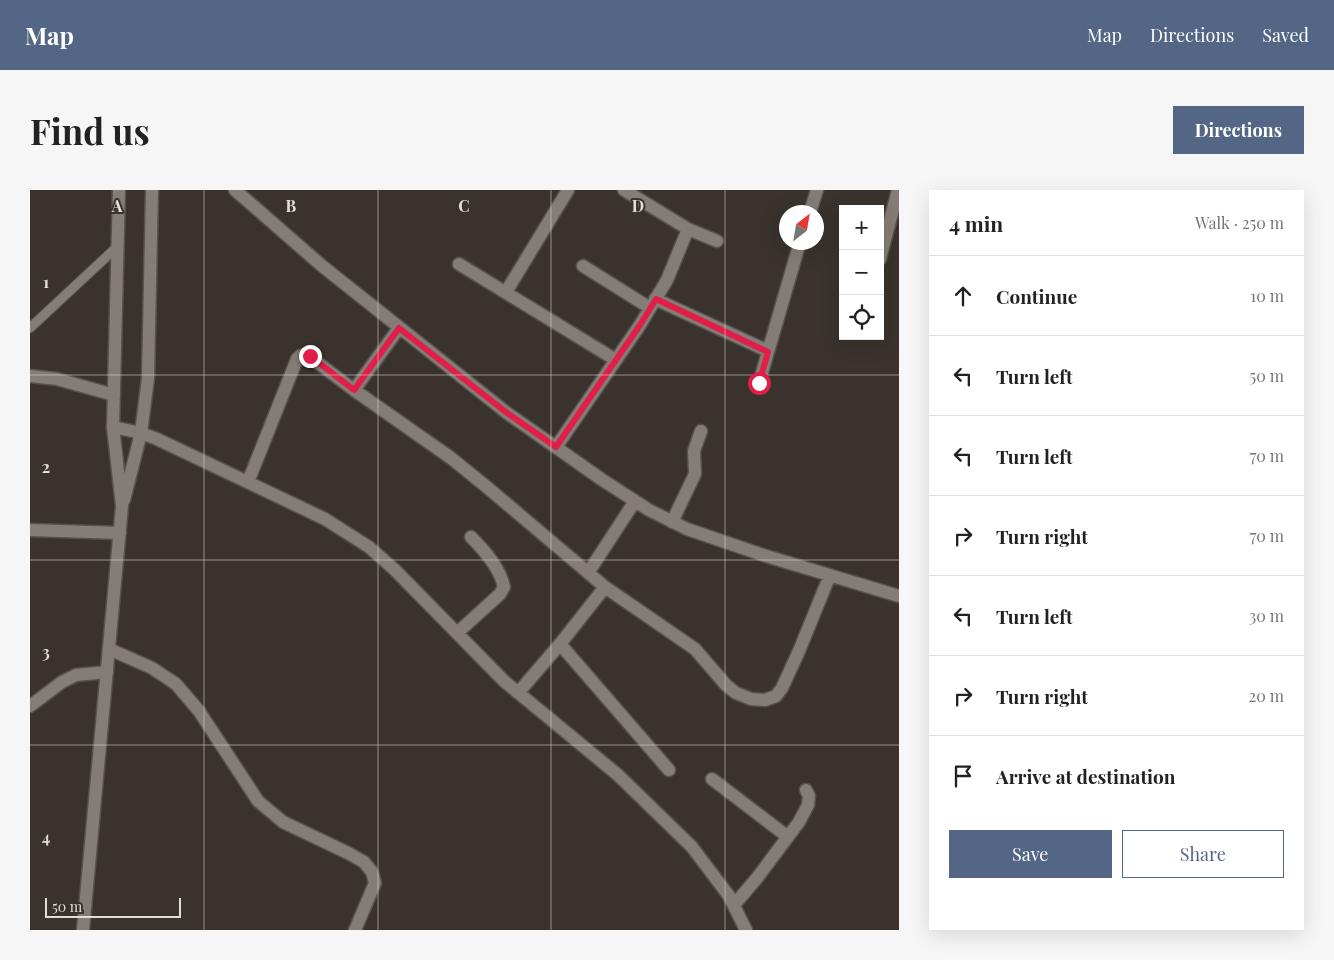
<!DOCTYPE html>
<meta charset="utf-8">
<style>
body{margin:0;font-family:"Playfair Display",serif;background:#f6f6f6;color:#222}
.controls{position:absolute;right:15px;top:15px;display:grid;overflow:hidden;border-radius:0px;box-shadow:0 5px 20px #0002}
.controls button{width:45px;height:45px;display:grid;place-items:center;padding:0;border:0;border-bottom:1px solid #e0e0e0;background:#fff;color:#222;font:25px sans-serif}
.compass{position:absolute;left:749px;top:15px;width:45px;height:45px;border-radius:50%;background:#fff;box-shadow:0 5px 20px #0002;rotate:31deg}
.scale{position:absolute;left:15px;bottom:12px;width:136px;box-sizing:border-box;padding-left:5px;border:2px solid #e1ddd9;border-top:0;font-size:14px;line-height:18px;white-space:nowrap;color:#e1ddd9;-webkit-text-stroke:4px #39322d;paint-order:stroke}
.stop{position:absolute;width:15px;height:15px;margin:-11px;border:4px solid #e11d48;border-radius:50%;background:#fff}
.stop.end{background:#e11d48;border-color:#fff;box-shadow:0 1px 5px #0008}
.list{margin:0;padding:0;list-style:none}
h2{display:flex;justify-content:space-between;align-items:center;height:65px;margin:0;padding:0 20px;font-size:21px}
h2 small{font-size:16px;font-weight:400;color:#767676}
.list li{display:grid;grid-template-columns:32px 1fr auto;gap:15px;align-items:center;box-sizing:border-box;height:80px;padding:0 20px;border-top:1px solid #e0e0e0}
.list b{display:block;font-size:19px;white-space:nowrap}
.list em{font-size:16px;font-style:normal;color:#767676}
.actions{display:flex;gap:10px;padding:15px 20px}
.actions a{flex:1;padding:11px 0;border:1px solid #536685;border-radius:0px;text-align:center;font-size:18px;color:#536685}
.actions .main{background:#536685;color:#fff}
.icon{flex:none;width:28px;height:28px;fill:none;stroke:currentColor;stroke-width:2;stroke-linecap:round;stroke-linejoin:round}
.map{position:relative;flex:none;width:869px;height:740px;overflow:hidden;border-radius:0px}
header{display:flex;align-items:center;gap:30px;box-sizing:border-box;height:70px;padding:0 25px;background:#536685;color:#fff}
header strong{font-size:24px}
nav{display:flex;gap:28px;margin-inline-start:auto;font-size:18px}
.intro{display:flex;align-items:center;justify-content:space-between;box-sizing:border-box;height:120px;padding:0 30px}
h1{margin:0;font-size:35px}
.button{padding:12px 22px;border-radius:0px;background:#536685;color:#fff;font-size:18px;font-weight:700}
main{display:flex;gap:30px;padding:0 30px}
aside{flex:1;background:#fff;border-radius:0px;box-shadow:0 5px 20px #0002}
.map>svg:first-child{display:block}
</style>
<header>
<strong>Map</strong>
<nav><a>Map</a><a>Directions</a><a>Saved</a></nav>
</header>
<div class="intro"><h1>Find us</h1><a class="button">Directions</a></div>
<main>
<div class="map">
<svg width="869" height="740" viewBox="0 0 869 740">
<rect width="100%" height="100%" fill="#39322d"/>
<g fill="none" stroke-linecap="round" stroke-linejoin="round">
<g stroke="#56514c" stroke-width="11">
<path id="lane" d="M 0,138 L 88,56"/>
</g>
<g stroke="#56514c" stroke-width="15">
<path id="street" d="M 205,0 L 291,75 L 477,223 L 571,289 L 619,320 L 657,339 L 736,366 L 869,406
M 594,0 L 658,39 L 687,51
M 780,22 L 787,0
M 850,69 L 868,0
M 429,74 L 586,170
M 553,76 L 620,118
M 476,102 L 538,0
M 625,109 L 738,161
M 0,186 L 27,189 L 84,205
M 729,193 L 770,52
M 324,200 L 369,138
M 83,237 L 111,243 L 127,249 L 295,329 L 339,357 L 365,380 L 474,491 L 588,585 L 662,657 L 699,706 L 716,740
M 526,257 L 610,135 L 637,90 L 658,39
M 218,292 L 267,169 L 270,166 L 276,164 L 324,200 L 421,268 L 458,298 L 575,397 L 665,459 L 696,495 L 706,503 L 721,509 L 735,510 L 746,506 L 752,498 L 769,461 L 800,385
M 642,332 L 665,284 L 664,261 L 671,241
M 0,340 L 90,343
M 558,383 L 605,311
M 427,443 L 470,404 L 474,397 C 470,378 455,361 441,347
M 530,454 L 639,580
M 79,459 L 122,478 L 146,494 L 169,521 L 228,611 L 253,632 L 318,663 L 334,672 L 342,682 L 345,693 L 325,740
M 488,503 L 530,454 L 575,397
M 0,516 L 32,492 L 46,485 L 77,482
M 682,589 L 758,647
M 704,715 L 727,688 L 769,632 L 778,615 L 779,606 L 776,600"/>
</g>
<g stroke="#56514c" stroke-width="15">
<path id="secondary" d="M 94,310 L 111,243 L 118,188 L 122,0
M 53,740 L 92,316 L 83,237 L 89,0"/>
</g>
<use href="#lane" stroke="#847c76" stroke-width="9"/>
<use href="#street" stroke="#847c76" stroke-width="12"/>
<use href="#secondary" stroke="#847c76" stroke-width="12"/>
</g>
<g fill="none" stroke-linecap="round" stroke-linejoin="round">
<path stroke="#e11d48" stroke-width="6" d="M 280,166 L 324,200 L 369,138 L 477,223 L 526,257 L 610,135 L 626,109 L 738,162 L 729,193"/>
</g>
<path fill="none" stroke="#e1ddd9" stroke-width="1" stroke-opacity="0.55" d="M 174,0 L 174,740M 348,0 L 348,740M 521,0 L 521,740M 695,0 L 695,740M 0,185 L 869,185M 0,370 L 869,370M 0,555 L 869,555"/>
<g font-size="16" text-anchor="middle" font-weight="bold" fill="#e1ddd9" stroke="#39322d" stroke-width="4" stroke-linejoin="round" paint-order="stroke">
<text x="87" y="22">A</text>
<text x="261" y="22">B</text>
<text x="434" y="22">C</text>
<text x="608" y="22">D</text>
<text x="16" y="98">1</text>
<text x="16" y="283">2</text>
<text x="16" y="468">3</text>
<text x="16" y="653">4</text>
</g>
</svg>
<div class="controls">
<button>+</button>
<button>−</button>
<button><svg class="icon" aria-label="locate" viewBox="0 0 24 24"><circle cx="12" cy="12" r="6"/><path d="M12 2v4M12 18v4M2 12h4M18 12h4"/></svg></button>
</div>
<svg class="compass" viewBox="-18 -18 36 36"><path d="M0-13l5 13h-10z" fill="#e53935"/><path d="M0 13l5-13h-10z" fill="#767676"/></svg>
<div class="scale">50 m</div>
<div class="stop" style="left:729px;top:193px"></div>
<div class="stop end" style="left:280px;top:166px"></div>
</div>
<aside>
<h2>4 min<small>Walk · 250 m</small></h2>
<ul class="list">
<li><svg class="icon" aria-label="ahead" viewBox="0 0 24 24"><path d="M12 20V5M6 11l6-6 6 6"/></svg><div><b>Continue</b></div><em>10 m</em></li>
<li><svg class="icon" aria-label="left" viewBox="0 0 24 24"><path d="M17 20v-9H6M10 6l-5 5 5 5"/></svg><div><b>Turn left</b></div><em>50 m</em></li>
<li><svg class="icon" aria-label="left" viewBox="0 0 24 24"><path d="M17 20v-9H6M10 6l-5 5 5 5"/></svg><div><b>Turn left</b></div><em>70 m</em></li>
<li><svg class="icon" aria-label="right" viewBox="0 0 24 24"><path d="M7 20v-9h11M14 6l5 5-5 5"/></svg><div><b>Turn right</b></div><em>70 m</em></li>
<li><svg class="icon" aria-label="left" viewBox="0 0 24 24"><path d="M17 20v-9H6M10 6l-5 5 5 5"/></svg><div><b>Turn left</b></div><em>30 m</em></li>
<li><svg class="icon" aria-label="right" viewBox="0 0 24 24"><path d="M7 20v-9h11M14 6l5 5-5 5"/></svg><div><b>Turn right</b></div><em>20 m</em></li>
<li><svg class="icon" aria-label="arrive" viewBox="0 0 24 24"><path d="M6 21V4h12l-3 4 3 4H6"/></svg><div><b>Arrive at destination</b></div></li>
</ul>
<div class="actions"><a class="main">Save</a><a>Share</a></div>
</aside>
</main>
